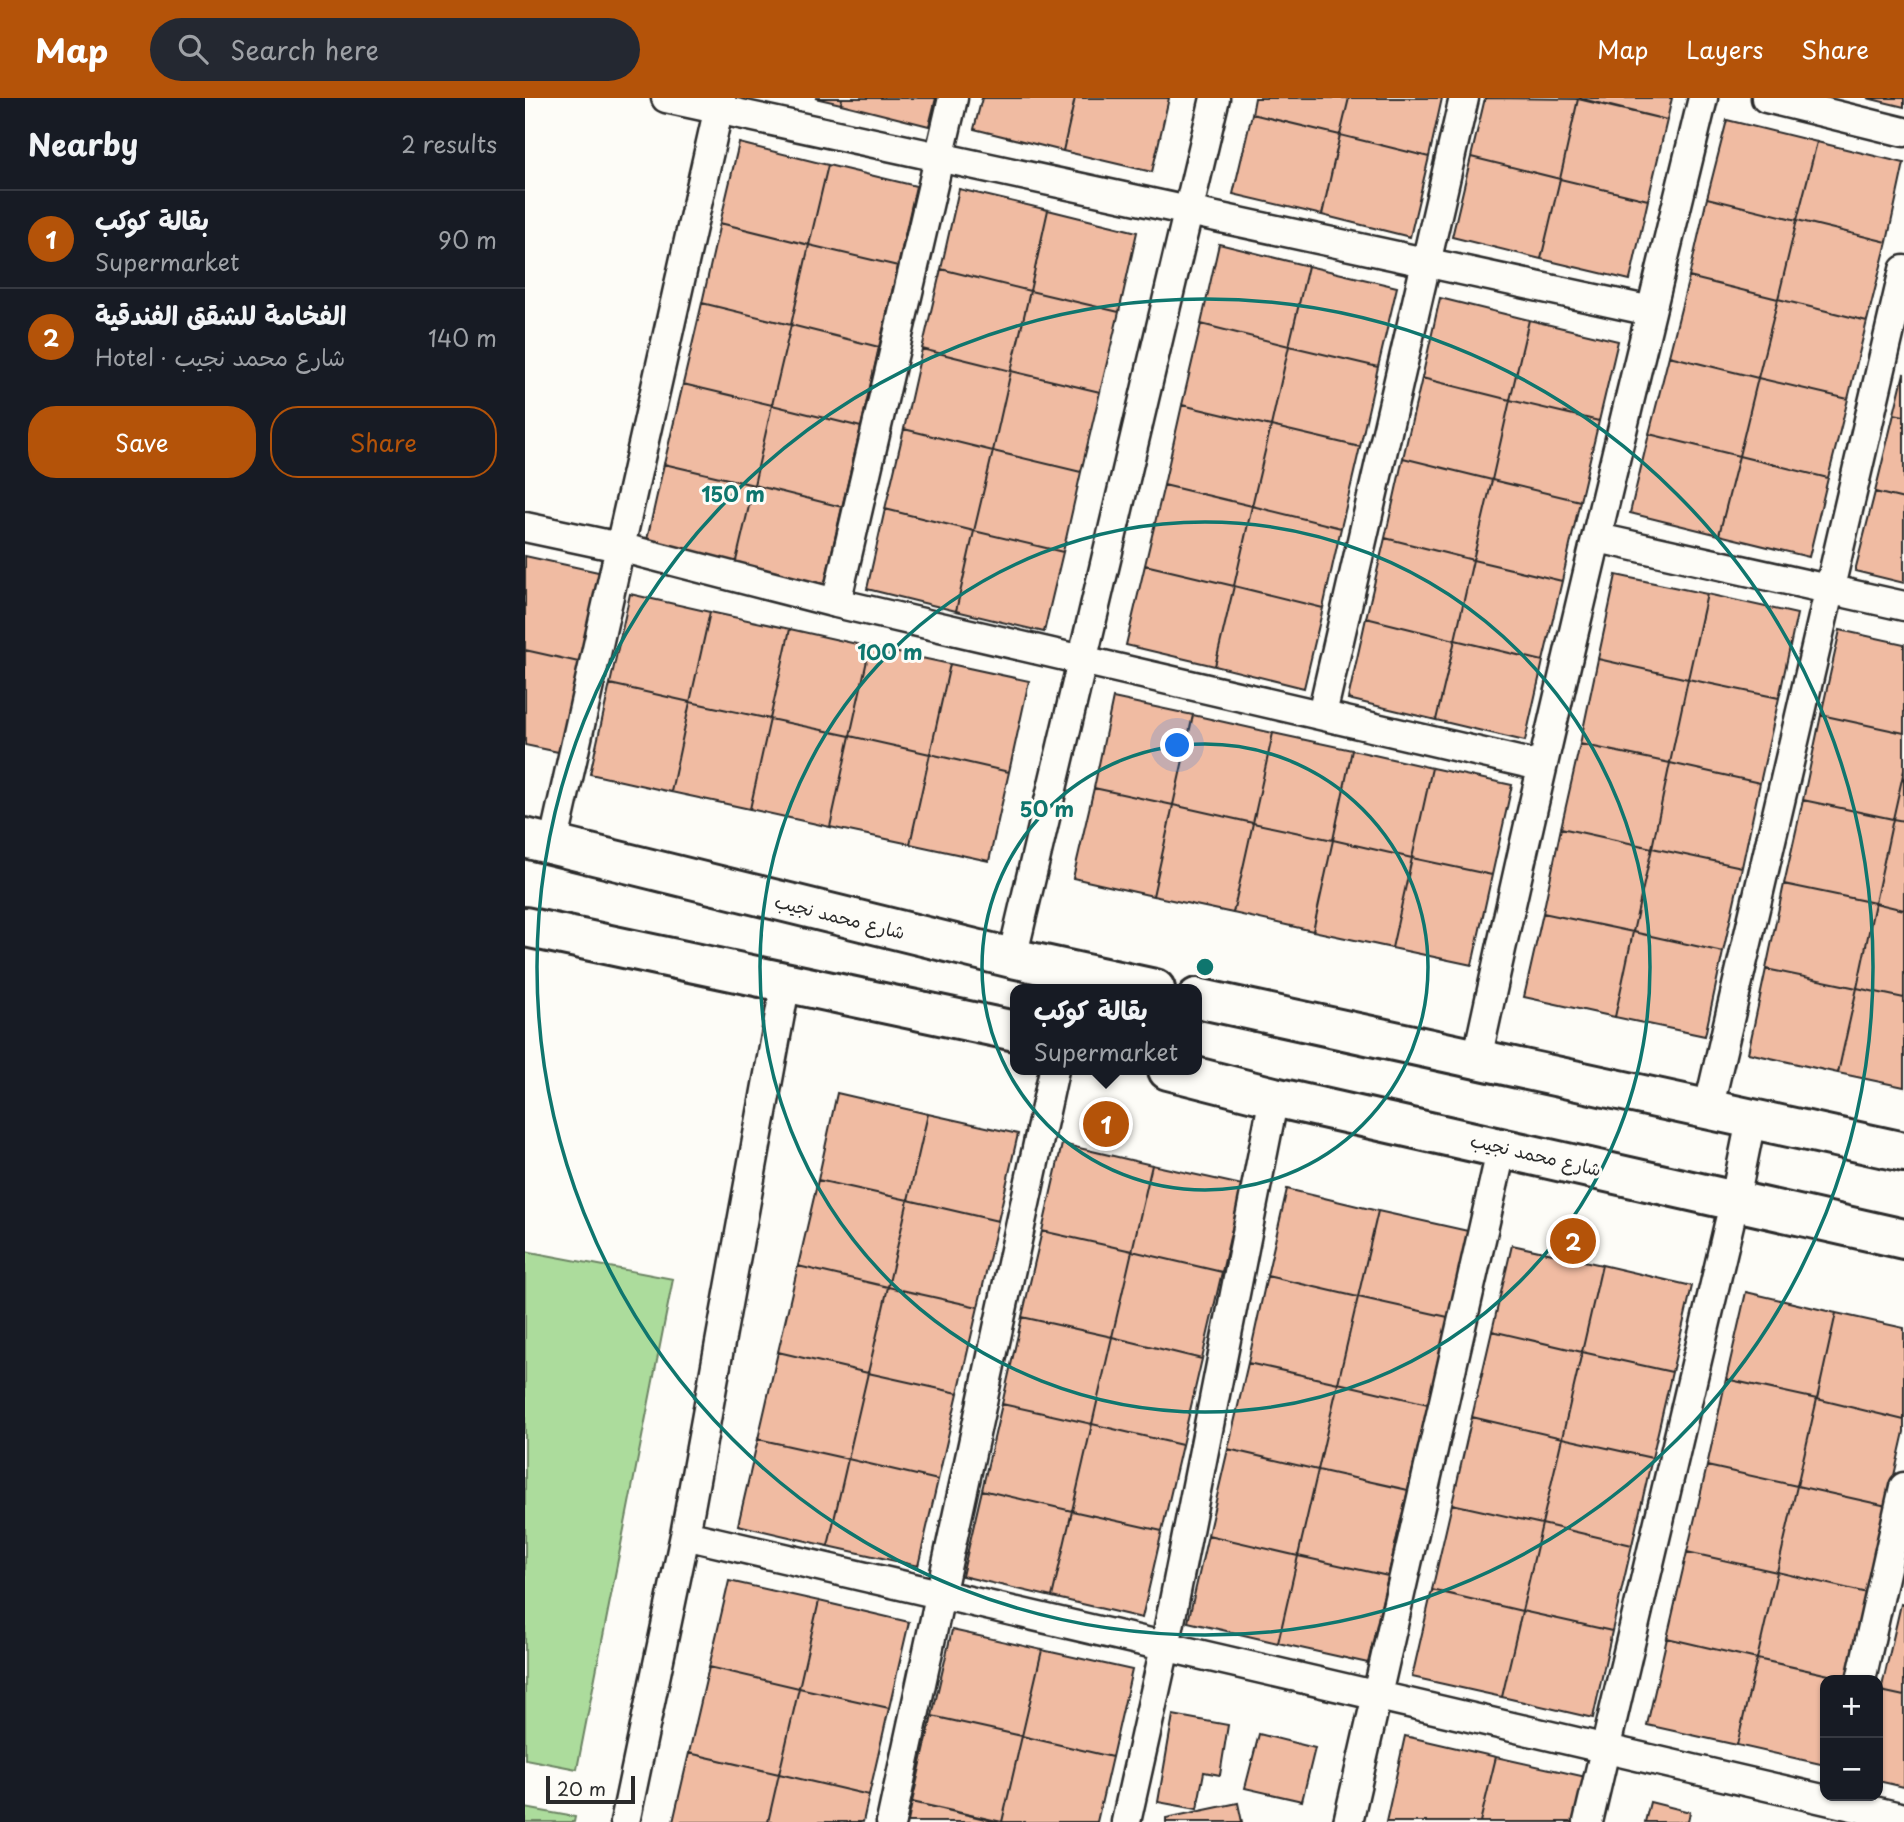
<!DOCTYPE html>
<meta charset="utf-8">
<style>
body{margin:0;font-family:"Playpen Sans","Playpen Sans Arabic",sans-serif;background:#242831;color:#f1f3f6}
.controls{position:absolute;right:21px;bottom:21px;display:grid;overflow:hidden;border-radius:14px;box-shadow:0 2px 5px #0004}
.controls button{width:63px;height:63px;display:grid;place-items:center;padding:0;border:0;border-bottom:2px solid #363941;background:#171b24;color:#f1f3f6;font:35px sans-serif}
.scale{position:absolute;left:21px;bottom:18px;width:89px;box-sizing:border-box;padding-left:7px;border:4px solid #2b2b2b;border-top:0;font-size:19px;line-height:24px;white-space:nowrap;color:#2b2b2b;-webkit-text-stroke:5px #fdfcf7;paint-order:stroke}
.you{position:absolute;left:653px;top:648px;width:24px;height:24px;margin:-18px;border:5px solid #fff;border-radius:50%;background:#1a73e8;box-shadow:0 0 0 10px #1a73e833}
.badge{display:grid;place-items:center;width:46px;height:46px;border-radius:50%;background:#b45309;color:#fff;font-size:23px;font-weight:700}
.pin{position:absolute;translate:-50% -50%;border:4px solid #fff;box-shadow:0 2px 7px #0006}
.popup{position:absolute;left:485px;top:886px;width:192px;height:91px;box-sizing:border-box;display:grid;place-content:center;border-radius:14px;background:#171b24;filter:drop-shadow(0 2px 5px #0005);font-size:23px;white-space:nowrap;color:#9ea1a6}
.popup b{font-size:26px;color:#f1f3f6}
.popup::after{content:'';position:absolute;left:50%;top:100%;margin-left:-14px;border:14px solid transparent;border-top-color:#171b24}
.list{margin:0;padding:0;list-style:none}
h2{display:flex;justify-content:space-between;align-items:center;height:91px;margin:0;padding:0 28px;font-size:30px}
h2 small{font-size:23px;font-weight:400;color:#9ea1a6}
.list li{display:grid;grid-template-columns:46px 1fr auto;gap:21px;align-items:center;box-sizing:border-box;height:98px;padding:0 28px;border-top:2px solid #363941}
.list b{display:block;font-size:26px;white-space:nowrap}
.list p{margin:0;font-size:23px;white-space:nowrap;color:#9ea1a6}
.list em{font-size:23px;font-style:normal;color:#9ea1a6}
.actions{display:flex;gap:14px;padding:21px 28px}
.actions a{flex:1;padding:16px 0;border:2px solid #b45309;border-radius:28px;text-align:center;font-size:24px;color:#b45309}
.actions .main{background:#b45309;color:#fff}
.icon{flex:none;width:38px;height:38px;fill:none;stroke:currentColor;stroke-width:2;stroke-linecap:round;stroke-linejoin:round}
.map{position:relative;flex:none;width:1379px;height:1724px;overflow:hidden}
header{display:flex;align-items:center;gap:42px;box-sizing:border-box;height:98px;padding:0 35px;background:#b45309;color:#fff}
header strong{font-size:33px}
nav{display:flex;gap:38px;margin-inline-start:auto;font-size:24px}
.search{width:490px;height:63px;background:#242831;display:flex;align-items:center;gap:18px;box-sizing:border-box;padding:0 24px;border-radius:38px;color:#9ea1a6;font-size:26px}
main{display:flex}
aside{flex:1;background:#171b24}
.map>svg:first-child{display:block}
</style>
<header>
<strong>Map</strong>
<div class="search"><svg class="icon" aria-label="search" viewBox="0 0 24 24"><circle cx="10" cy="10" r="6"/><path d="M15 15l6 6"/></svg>Search here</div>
<nav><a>Map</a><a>Layers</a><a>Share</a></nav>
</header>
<main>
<aside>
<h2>Nearby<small>2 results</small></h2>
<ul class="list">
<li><span class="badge">1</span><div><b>بقالة كوكب</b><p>Supermarket</p></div><em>90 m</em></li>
<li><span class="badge">2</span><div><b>الفخامة للشقق الفندقية</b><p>Hotel · شارع محمد نجيب</p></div><em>140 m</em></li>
</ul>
<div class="actions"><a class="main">Save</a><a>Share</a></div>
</aside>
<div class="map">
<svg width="1379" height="1724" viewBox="0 0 1379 1724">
<rect width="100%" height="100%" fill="#fdfcf7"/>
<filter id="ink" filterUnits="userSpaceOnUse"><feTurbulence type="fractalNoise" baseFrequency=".0143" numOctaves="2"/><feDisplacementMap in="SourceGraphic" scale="14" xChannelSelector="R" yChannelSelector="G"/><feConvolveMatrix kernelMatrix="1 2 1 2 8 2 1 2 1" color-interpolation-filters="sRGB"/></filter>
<g filter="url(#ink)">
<path fill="#acdc9c" stroke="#6c8464" stroke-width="2" d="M 0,1153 L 148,1181 L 52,1671 L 0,1661 Z
M 0,1710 L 50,1719 L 49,1724 L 0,1724 Z"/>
<path fill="#f0bba2" stroke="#2b2b2b" stroke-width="2" d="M 290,0 L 317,0 L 316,6 Z
M 317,0 L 411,0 L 404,28 L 316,6 Z
M 457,0 L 550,0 L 538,53 L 449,31 Z
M 550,0 L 644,0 L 627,74 L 538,53 Z
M 730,0 L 824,0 L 815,37 L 727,16 Z
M 824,0 L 917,0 L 904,59 L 815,37 Z
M 960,0 L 1053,1 L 1035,81 L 946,59 Z
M 1053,0 L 1147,0 L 1142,22 Z
M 1342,0 L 1379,0 L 1379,9 Z
M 1053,1 L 1142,22 L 1123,102 L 1035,81 Z
M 727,16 L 815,37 L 797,117 L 708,96 Z
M 1202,22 L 1292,44 L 1272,122 L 1182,100 Z
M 815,37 L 904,59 L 885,139 L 797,117 Z
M 1292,44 L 1379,65 L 1362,144 L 1272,122 Z
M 214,45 L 303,67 L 284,147 L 195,125 Z
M 946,59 L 1035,81 L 1016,161 L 927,139 Z
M 303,67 L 391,88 L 373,168 L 284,147 Z
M 1035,81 L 1123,102 L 1105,182 L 1016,161 Z
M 434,91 L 523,112 L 505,193 L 416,171 Z
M 1182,100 L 1272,122 L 1253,201 L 1164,179 Z
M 523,112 L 612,134 L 594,214 L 505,193 Z
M 1272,122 L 1362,144 L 1342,223 L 1253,201 Z
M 195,125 L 284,147 L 266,227 L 177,205 Z
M 694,146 L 783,168 L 764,248 L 676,226 Z
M 284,147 L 373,168 L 354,249 L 266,227 Z
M 783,168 L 872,189 L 853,269 L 764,248 Z
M 416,171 L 505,193 L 486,273 L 397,251 Z
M 1164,179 L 1253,201 L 1233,280 L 1144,258 Z
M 505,193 L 594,214 L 575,294 L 486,273 Z
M 915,200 L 1004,222 L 985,302 L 897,280 Z
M 1253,201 L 1342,223 L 1323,301 L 1233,280 Z
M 177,205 L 266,227 L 247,307 L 158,286 Z
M 1004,222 L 1093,243 L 1074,323 L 985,302 Z
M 676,226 L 764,248 L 746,328 L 657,307 Z
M 266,227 L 354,249 L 336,329 L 247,307 Z
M 764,248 L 853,269 L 835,349 L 746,328 Z
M 397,251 L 486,273 L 468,353 L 379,331 Z
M 1144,258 L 1233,280 L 1214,358 L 1124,336 Z
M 486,273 L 575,294 L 556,374 L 468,353 Z
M 1379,275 L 1379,318 L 1369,316 Z
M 897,280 L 985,302 L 967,382 L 878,360 Z
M 1233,280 L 1323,301 L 1303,380 L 1214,358 Z
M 158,286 L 247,307 L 229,387 L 139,366 Z
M 985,302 L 1074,323 L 1055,403 L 967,382 Z
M 247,307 L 336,329 L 317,409 L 229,387 Z
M 657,307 L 746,328 L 727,408 L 639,387 Z
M 1369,316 L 1379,318 L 1379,401 L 1350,394 Z
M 746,328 L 835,349 L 816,430 L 727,408 Z
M 379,331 L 468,353 L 449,433 L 360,411 Z
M 1124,336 L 1214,358 L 1194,437 L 1105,415 Z
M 468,353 L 556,374 L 538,454 L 449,433 Z
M 1214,358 L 1303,380 L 1284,459 L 1194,437 Z
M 878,360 L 967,382 L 948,462 L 860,440 Z
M 139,366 L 229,387 L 210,467 L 121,446 Z
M 967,382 L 1055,403 L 1037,483 L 948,462 Z
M 229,387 L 317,409 L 299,489 L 210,467 Z
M 639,387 L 727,408 L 709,488 L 620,467 Z
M 1350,394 L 1379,401 L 1379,485 L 1330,473 Z
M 727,408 L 816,430 L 798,510 L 709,488 Z
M 360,411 L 449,433 L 431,513 L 342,491 Z
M 449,433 L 538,454 L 519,534 L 431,513 Z
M 860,440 L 948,462 L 930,542 L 841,520 Z
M 0,458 L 78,475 L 58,565 L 0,552 Z
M 948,462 L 1037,483 L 1018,563 L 930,542 Z
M 620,467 L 709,488 L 690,568 L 601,547 Z
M 1091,477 L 1182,496 L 1163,581 L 1073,561 Z
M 709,488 L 798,510 L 779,590 L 690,568 Z
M 105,496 L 185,514 L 165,604 L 85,586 Z
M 1182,496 L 1272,516 L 1254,600 L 1163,581 Z
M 185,514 L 265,531 L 245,621 L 165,604 Z
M 841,520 L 930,542 L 911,622 L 823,601 Z
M 265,531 L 345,549 L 325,638 L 245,621 Z
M 1315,532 L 1379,546 L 1379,635 L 1296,617 Z
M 930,542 L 1018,563 L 1000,643 L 911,622 Z
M 345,549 L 425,566 L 405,656 L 325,638 Z
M 0,552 L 58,565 L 38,655 L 0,647 Z
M 1073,561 L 1163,581 L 1145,665 L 1055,646 Z
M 425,566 L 504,583 L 484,674 L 405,656 Z
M 1163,581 L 1254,600 L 1235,685 L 1145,665 Z
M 85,586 L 165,604 L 146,694 L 65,676 Z
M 588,600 L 668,617 L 648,707 L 569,690 Z
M 165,604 L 245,621 L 225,711 L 146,694 Z
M 668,617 L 748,635 L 728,725 L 648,707 Z
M 1296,617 L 1379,635 L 1379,672 L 1368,721 L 1278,702 Z
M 245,621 L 325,638 L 305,729 L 225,711 Z
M 748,635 L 827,652 L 808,742 L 728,725 Z
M 325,638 L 405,656 L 385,746 L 305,729 Z
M 1055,646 L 1145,665 L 1127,750 L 1036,730 Z
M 827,652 L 907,670 L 887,760 L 808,742 Z
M 405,656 L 484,674 L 464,763 L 385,746 Z
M 1145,665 L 1235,685 L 1217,769 L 1127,750 Z
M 907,670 L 987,687 L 967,777 L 887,760 Z
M 1379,672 L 1379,723 L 1368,721 Z
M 569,690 L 648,707 L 628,798 L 548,780 Z
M 1278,702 L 1368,721 L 1350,805 L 1259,786 Z
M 648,707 L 728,725 L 708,815 L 628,798 Z
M 1368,721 L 1379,723 L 1379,812 L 1350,805 Z
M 728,725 L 808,742 L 788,833 L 708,815 Z
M 1036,730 L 1127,750 L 1108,834 L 1018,815 Z
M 808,742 L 887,760 L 867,850 L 788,833 Z
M 1127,750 L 1217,769 L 1198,854 L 1108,834 Z
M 887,760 L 967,777 L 947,867 L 867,850 Z
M 1259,786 L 1350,805 L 1332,890 L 1241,871 Z
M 1350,805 L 1379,812 L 1379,900 L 1332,890 Z
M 1018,815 L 1108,834 L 1090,919 L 999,899 Z
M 1108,834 L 1198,854 L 1180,938 L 1090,919 Z
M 1241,871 L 1332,890 L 1313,975 L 1223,955 Z
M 1332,890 L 1379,900 L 1379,989 L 1313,975 Z
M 312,995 L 403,1016 L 383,1102 L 293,1082 Z
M 403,1016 L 493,1036 L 473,1123 L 383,1102 Z
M 537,1046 L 627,1067 L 607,1153 L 517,1133 Z
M 627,1067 L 717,1087 L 697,1174 L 607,1153 Z
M 293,1082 L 383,1102 L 363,1189 L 273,1168 Z
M 762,1091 L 853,1113 L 833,1199 L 742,1178 Z
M 383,1102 L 473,1123 L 453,1209 L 363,1189 Z
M 853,1113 L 943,1133 L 923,1219 L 833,1199 Z
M 517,1133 L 607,1153 L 587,1239 L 497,1219 Z
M 987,1147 L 1077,1167 L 1057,1254 L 967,1233 Z
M 607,1153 L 697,1174 L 677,1261 L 587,1239 Z
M 1077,1167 L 1167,1188 L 1147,1274 L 1057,1254 Z
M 273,1168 L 363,1189 L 343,1275 L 253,1254 Z
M 742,1178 L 833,1199 L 813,1285 L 723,1265 Z
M 363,1189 L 453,1209 L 433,1295 L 343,1275 Z
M 1221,1194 L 1311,1215 L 1292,1301 L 1201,1281 Z
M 833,1199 L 923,1219 L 903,1306 L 813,1285 Z
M 1311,1215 L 1379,1230 L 1379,1322 L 1292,1301 Z
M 497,1219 L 587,1239 L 567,1326 L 477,1306 Z
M 967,1233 L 1057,1254 L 1037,1340 L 947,1319 Z
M 587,1239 L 677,1261 L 657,1347 L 567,1326 Z
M 253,1254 L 343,1275 L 323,1361 L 233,1341 Z
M 1057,1254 L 1147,1274 L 1127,1360 L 1037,1340 Z
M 723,1265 L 813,1285 L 793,1372 L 703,1351 Z
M 343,1275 L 433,1295 L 413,1382 L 323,1361 Z
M 1201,1281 L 1292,1301 L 1272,1388 L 1182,1368 Z
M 813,1285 L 903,1306 L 883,1392 L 793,1372 Z
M 1292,1301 L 1379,1322 L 1379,1334 L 1362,1408 L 1272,1388 Z
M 477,1306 L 567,1326 L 547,1413 L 457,1392 Z
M 947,1319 L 1037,1340 L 1017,1426 L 927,1406 Z
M 567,1326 L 657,1347 L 637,1433 L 547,1413 Z
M 1037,1340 L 1127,1360 L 1107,1447 L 1017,1426 Z
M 233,1341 L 323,1361 L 303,1448 L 213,1427 Z
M 703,1351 L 793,1372 L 773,1458 L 683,1437 Z
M 323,1361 L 413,1382 L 393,1468 L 303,1448 Z
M 1182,1368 L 1272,1388 L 1252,1474 L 1162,1454 Z
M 793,1372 L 883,1392 L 863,1478 L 773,1458 Z
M 1272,1388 L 1362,1408 L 1342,1495 L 1252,1474 Z
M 457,1392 L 547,1413 L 527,1499 L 437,1478 Z
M 927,1406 L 1017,1426 L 997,1513 L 907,1492 Z
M 547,1413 L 637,1433 L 617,1520 L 527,1499 Z
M 1017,1426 L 1107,1447 L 1087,1533 L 997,1513 Z
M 683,1437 L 773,1458 L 753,1545 L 663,1524 Z
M 1162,1454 L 1252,1474 L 1232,1561 L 1142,1540 Z
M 773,1458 L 863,1478 L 843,1565 L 753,1545 Z
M 1252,1474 L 1342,1495 L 1322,1581 L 1232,1561 Z
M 204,1483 L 294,1503 L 274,1590 L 184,1569 Z
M 907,1492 L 997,1513 L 977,1599 L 887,1579 Z
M 294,1503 L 384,1524 L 364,1610 L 274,1590 Z
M 1376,1506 L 1379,1507 L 1379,1598 L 1356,1593 Z
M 997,1513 L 1087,1533 L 1068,1620 L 977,1599 Z
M 427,1532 L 517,1552 L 497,1638 L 407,1618 Z
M 1142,1540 L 1232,1561 L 1212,1647 L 1122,1627 Z
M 517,1552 L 607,1572 L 587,1659 L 497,1638 Z
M 1232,1561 L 1322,1581 L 1300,1582 L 1300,1667 L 1212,1647 Z
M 184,1569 L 274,1590 L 254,1676 L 164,1655 Z
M 274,1590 L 364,1610 L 344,1697 L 254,1676 Z
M 1356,1593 L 1379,1598 L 1379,1689 L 1353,1683 L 1353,1609 Z
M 648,1617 L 703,1627 L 695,1677 L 679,1674 L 672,1711 L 633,1704 Z
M 407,1618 L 497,1638 L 477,1724 L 387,1704 Z
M 734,1636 L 790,1650 L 777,1703 L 720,1690 Z
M 497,1638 L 587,1659 L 572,1724 L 477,1724 Z
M 880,1638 L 971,1659 L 955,1724 L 861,1724 Z
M 164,1655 L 254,1676 L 243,1724 L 148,1724 Z
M 971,1659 L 1061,1679 L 1050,1724 L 955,1724 Z
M 254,1676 L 344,1697 L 338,1724 L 243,1724 Z
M 387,1704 L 473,1724 L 383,1724 Z
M 1125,1704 L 1165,1714 L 1163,1724 L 1120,1724 Z
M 713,1705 L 717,1724 L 641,1724 L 641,1720 Z"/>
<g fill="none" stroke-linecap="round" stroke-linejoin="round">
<g stroke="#2b2b2b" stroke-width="33">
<path id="street" d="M 141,0 L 1126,213
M 1241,0 L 1379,34
M 0,429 L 94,449 L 311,505 L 1015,668
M 1073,440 L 1379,508
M 311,505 L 428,0
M 797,616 L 939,0
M 28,747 L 196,0
M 487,860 L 690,0
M 952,961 C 1021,640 1100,320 1178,0
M 1183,1012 L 1379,172
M 160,1437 L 1379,1720
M 1336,1582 L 1379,1389
M 100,1724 L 160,1437 L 261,883
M 366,1724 L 529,972
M 601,1724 L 640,1549 L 749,999
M 823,1724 L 977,1049
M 1063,1724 L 1210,1101 L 1226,1022"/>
</g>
<g stroke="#2b2b2b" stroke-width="44">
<path id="secondary" d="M 0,740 L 487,860 L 630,891
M 0,829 L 490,933
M 672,900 L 1379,1054
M 643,972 L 749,999 L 1379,1141"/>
</g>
<use href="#street" stroke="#fdfcf7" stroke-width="28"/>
<use href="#secondary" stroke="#fdfcf7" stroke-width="38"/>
</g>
</g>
<g fill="none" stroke="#0f766e" stroke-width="3.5">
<circle cx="680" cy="869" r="223"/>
<circle cx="680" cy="869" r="445"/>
<circle cx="680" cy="869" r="668"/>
</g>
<g text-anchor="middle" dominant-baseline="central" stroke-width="6" stroke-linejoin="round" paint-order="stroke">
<g font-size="18" fill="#2b2b2b" stroke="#fdfcf7">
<text transform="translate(315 818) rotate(14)">شارع محمد نجيب</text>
<text transform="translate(1011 1056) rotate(13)">شارع محمد نجيب</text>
</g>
</g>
<circle cx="680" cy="869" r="10" fill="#0f766e" stroke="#fdfcf7" stroke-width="3.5"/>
<g font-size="21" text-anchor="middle" font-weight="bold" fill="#0f766e" stroke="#fdfcf7" stroke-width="6" stroke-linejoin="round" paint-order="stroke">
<text x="208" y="404">150 m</text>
<text x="365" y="562">100 m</text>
<text x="522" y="719">50 m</text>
</g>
</svg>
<div class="controls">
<button>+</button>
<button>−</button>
</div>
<div class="scale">20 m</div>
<div class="you"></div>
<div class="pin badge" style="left:581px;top:1026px">1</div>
<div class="popup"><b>بقالة كوكب</b>Supermarket</div>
<div class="pin badge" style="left:1048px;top:1143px">2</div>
</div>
</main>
